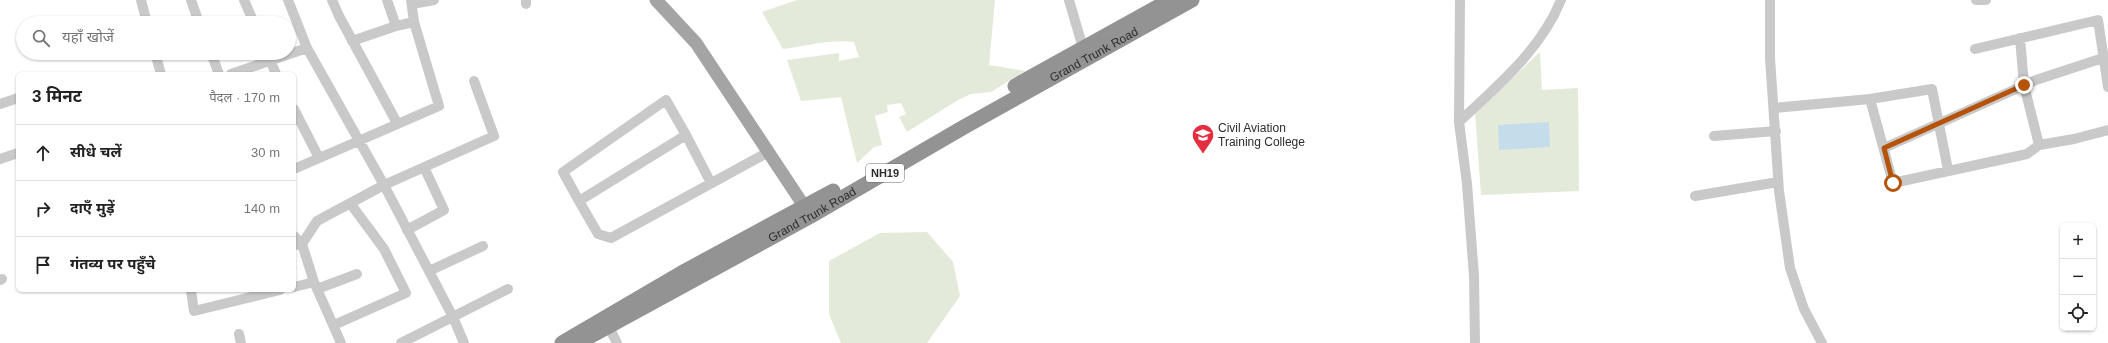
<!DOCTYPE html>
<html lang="hi">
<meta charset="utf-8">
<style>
body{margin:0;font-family:Arial,"Noto Sans Devanagari",sans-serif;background:#f6f6f6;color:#222}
.controls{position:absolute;right:12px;bottom:12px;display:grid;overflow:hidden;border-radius:6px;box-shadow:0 1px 3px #0004}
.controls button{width:36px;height:36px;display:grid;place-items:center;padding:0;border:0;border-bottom:1px solid #e0e0e0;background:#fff;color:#222;font:20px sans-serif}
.stop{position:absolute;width:12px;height:12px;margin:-9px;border:3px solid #b45309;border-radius:50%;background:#fff}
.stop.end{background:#b45309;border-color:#fff;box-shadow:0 1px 4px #0008}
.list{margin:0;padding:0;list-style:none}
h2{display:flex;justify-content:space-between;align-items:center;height:52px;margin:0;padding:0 16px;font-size:17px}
h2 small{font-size:13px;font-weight:400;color:#767676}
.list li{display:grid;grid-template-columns:26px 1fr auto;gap:12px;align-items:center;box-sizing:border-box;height:56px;padding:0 16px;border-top:1px solid #e0e0e0}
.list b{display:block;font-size:15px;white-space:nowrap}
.list em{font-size:13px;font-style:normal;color:#767676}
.icon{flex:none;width:22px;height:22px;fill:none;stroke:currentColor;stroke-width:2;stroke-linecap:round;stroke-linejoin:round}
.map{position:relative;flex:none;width:2108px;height:343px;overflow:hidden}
.search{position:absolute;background:#fff;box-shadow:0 1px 3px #0004;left:16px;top:16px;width:280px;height:44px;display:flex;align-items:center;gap:10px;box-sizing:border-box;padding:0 14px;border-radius:22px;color:#767676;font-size:15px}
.panel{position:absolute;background:#fff;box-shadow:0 1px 3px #0004;left:16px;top:72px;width:280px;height:220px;border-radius:6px}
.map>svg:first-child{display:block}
</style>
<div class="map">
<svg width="2108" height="343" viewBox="0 0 2108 343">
<rect width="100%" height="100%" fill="#fff"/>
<path fill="#e3eada" d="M 797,0 L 995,0 L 989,65 L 1025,71 L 991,92 L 971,94 L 958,100 L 907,132 L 899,117 L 906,114 L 901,103 L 887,105 L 888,112 L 875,116 L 882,145 L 874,147 L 857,163 L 841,97 L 801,101 L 787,60 L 839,53 L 839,61 L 859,57 L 854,42 C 830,39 807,46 783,49 L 762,12 Z
M 1540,52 L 1542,90 L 1578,88 L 1579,191 L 1481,195 L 1475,113 Z
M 927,232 L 953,262 L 960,296 L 927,343 L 841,343 L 829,314 L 829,261 L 880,233 Z"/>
<path fill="#c5ddea" d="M 1549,122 L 1550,147 L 1499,150 L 1498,125 Z"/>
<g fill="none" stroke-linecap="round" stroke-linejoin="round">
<path stroke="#c9c9c9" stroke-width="10" d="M 141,0 L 147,23
M 191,0 L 199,23
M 244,0 L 254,23
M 288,0 L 307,48
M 332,0 L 339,16 L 397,123
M 387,0 L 396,26
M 526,0 L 526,4
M 1069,0 L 1083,48
M 1460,0 L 1459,122 L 1467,184 L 1474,276 L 1475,343
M 1770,0 L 1770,58 L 1779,191 L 1790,268 L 1804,309 L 1822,343
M 1976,0 L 1986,0
M 412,4 L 434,0
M 2020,38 L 2024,85 L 2039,145
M 352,41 L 396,26 L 414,22
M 1975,49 L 2098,20 L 2108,87
M 155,53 L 161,74
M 211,53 L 219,74
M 267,53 L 276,74
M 231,74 L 307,48 L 384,185 L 453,317 L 464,343
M 1870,99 L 1932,89 L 1948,170
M 0,104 L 18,98
M 1774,108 L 1870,99 L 1893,183 L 2027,154 L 2039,145 L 2074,139 L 2108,130
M 294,109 L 319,158
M 1459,122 C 1497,86 1541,50 1561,0
M 1714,136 L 1776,131
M 1884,148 L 2036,80 L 2103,58
M 0,159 L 18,153
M 294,169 L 439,106 L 414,22 L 411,0
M 711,183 L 686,135 L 579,201 L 598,234 L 611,238 L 763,155 L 768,152
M 1695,196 L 1778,182
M 579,201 L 563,172 L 666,100 L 686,135
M 407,230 L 444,210 L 424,167
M 294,236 L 302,244 L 314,282 L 341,343
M 294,245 L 302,244 L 317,221 L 384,185 L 494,136 L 474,81
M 429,271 L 483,246
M 0,280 L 2,279
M 294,287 L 314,282
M 317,289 L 357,274
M 191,290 L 194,311 L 280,290
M 334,325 L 406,293 L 384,249 L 350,203
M 609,327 L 617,343
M 239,334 L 241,343
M 401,343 L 508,289"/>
<path stroke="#a4a4a4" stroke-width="13" d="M 656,0 L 696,43 L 810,215"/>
<g stroke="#939393" stroke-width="15">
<path d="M 1015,86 L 1170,0"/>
<path d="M 562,343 L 685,271 L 833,191"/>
<path id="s1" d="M 578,343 L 811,216 L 964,127 L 1192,0"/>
</g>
</g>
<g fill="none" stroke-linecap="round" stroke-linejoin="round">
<path stroke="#b45309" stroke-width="5" d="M 1893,183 L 1884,148 L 2024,85"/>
</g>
<defs>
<g id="university-pin" transform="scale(1.15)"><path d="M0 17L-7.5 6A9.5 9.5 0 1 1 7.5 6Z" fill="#e42e40" stroke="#fff"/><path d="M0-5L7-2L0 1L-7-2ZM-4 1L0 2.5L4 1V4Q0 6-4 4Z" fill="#fff"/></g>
</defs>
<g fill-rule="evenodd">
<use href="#university-pin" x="1203" y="135"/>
</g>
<g text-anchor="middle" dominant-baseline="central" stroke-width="4" stroke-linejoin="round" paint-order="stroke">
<rect fill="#fff" stroke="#6b6b6b" stroke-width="1" x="866" y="164" width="38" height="18" rx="3"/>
<g font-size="11" font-weight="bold" fill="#2c2c2c">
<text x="885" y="173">NH19</text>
</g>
<g font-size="12" fill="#2c2c2c" stroke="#fff">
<text stroke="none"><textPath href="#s1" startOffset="591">Grand Trunk Road</textPath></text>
<text stroke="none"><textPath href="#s1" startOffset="267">Grand Trunk Road</textPath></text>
</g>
<g font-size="12" fill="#2c2c2c" stroke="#fff" text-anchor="start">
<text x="1218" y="128">Civil Aviation<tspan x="1218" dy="14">Training College</tspan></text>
</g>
</g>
</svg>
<div class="controls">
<button>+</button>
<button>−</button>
<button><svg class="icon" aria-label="locate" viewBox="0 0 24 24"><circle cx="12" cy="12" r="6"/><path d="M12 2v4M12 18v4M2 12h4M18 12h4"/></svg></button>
</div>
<div class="stop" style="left:1893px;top:183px"></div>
<div class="stop end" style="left:2024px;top:85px"></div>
<div class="search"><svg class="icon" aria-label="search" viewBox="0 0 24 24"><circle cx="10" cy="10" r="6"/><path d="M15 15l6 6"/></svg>यहाँ खोजें</div>
<section class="panel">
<h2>3 मिनट<small>पैदल · 170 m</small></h2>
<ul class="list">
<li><svg class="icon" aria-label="ahead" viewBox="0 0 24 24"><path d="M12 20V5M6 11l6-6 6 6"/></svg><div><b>सीधे चलें</b></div><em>30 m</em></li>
<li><svg class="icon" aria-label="right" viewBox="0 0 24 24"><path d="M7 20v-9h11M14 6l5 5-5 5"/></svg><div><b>दाएँ मुड़ें</b></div><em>140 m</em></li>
<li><svg class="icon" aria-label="arrive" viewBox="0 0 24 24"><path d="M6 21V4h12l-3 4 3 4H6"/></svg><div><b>गंतव्य पर पहुँचे</b></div></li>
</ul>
</section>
</div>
